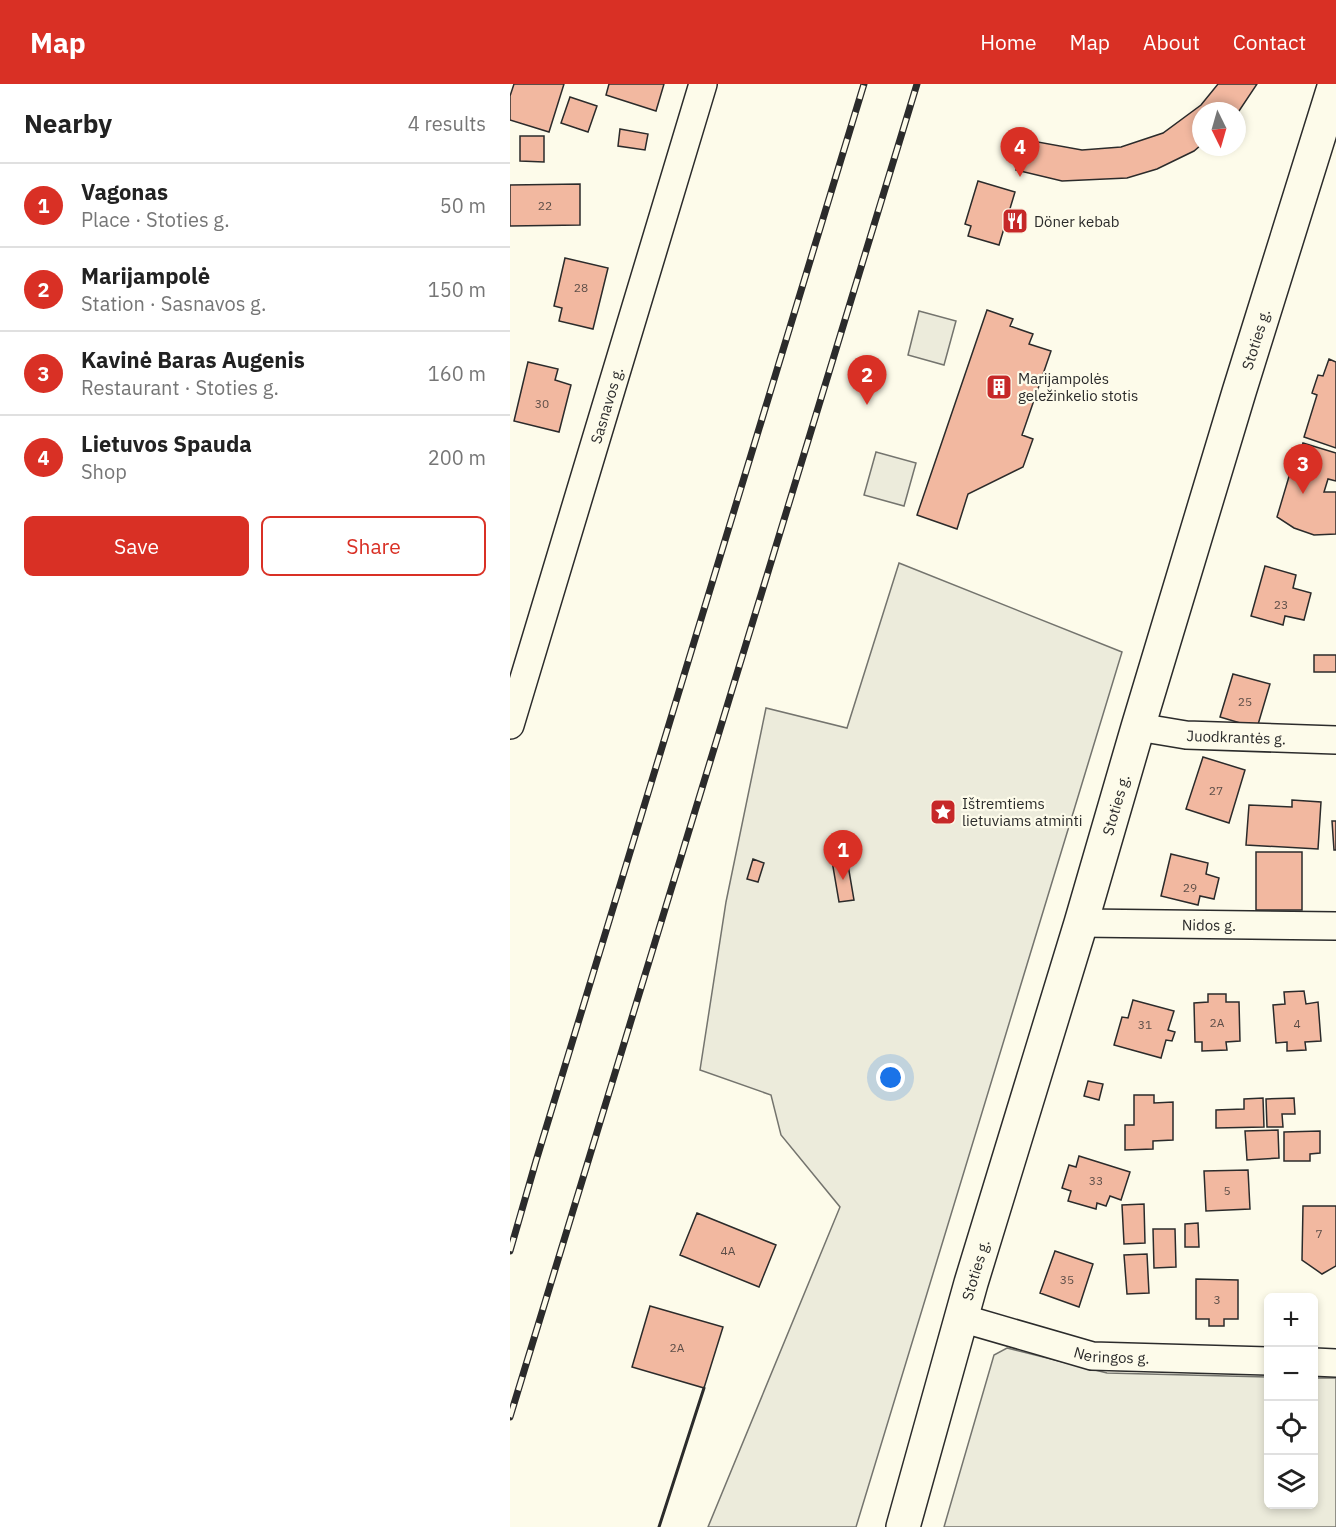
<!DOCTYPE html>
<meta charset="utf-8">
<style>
body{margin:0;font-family:"IBM Plex Sans",sans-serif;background:#f6f6f6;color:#222}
.controls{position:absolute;right:18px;bottom:18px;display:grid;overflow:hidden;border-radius:9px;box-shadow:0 3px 9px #0003}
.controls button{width:54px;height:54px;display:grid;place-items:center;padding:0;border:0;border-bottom:2px solid #e0e0e0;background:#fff;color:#222;font:30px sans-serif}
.compass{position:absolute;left:682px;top:18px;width:54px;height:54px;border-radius:50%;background:#fff;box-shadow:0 3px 9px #0003;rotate:175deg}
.you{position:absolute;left:381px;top:994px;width:21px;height:21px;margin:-15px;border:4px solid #fff;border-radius:50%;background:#1a73e8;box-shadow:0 0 0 9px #1a73e833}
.badge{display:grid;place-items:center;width:39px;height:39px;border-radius:50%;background:#d93025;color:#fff;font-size:20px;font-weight:700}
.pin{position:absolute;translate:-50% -50px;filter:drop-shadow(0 2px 3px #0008)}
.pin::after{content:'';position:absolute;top:32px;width:21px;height:18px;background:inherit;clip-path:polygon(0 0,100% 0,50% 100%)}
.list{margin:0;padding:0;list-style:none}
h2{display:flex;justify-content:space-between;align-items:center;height:78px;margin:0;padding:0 24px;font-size:26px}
h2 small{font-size:20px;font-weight:400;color:#767676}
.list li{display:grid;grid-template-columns:39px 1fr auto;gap:18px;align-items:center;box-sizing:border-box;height:84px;padding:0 24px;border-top:2px solid #e0e0e0}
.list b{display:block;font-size:22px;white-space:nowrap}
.list p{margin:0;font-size:20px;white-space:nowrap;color:#767676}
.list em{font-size:20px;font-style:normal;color:#767676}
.actions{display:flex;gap:12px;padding:18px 24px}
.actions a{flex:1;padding:14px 0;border:2px solid #d93025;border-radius:9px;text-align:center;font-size:21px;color:#d93025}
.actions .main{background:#d93025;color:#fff}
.icon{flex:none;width:33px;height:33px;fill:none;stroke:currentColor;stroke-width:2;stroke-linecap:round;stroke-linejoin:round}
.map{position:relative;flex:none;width:826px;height:1443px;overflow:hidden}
header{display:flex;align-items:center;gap:36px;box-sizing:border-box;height:84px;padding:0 30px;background:#d93025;color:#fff}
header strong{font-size:28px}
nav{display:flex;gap:33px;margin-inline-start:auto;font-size:21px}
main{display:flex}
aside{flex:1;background:#fff}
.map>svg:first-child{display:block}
</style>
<header>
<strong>Map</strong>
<nav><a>Home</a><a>Map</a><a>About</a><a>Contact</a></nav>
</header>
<main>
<aside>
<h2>Nearby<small>4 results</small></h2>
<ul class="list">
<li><span class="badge">1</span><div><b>Vagonas</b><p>Place · Stoties g.</p></div><em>50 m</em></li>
<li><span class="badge">2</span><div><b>Marijampolė</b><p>Station · Sasnavos g.</p></div><em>150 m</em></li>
<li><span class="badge">3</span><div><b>Kavinė Baras Augenis</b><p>Restaurant · Stoties g.</p></div><em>160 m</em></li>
<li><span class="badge">4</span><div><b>Lietuvos Spauda</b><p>Shop</p></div><em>200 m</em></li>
</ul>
<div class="actions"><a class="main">Save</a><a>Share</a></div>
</aside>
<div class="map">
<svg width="826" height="1443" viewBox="0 0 826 1443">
<rect width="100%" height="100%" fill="#fdfbea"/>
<path fill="#ecebdb" stroke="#74746e" stroke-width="1.5" d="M 409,227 L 446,237 L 434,281 L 398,271 Z
M 366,368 L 406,379 L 394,422 L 354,411 Z
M 389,479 L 612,568 L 346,1443 L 198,1443 L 330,1123 L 271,1051 L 261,1011 L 190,986 L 216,818 L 256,624 L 337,644 Z
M 497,1264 L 597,1289 L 758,1293 L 758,1420 L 804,1420 L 804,1294 L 826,1294 L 826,1443 L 434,1443 L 484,1271 Z"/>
<path fill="#f2b8a0" stroke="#2b2b2b" stroke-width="1.5" d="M 4,0 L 54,0 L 39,48 L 0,36 L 0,12 Z
M 99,0 L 154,0 L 146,27 L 96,11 Z
M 708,0 L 747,0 L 727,30 L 727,27 L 691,27 L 691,61 L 684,67 L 647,85 L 617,94 L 552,97 L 506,86 L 517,56 L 572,66 L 611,63 L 653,49 L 691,21 Z
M 60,13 L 87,22 L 78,48 L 51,39 Z
M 110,45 L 138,50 L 135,66 L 108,62 Z
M 10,52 L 34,52 L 34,78 L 10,77 Z
M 468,97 L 505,108 L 489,161 L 458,152 L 461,142 L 455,140 Z
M 70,100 L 70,141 L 0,142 L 0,101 Z
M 55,174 L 98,184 L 83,245 L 49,237 L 52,224 L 44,222 Z
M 477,226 L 503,235 L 500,242 L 523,250 L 519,260 L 541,267 L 512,351 L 523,355 L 513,383 L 458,410 L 447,445 L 407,431 Z
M 819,275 L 826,278 L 826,364 L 794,353 L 807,311 L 802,309 L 808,291 L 813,292 Z
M 18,278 L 48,285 L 45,296 L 61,301 L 49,348 L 4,337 Z
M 793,359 L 826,369 L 826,397 L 818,395 L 814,408 L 826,408 L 826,450 L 804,451 L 784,444 L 767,433 L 783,379 L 786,380 Z
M 755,482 L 786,491 L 783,504 L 801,509 L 794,536 L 775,532 L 773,541 L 741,532 Z
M 804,571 L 826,571 L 826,588 L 804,588 Z
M 723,590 L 760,600 L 747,644 L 710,633 Z
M 693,673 L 735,686 L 719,739 L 676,725 Z
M 782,716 L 811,718 L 808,765 L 736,761 L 739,721 L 782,723 Z
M 822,737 L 826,737 L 826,766 L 824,766 Z
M 746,768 L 792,768 L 792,826 L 746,826 Z
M 661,770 L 698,779 L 696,790 L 709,794 L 704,815 L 690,812 L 688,821 L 651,812 Z
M 243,775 L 254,779 L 248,798 L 237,795 Z
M 337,775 L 344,816 L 329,818 L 322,777 Z
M 794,907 L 796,920 L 808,918 L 811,957 L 795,958 L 796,966 L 777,967 L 777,958 L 766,959 L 763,921 L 775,920 L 774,908 Z
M 698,910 L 716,910 L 716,918 L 729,918 L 730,957 L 716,958 L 717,966 L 692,967 L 692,958 L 685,958 L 684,919 L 698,918 Z
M 623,916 L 664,927 L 658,946 L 665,948 L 662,957 L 656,956 L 651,974 L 604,961 L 612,933 L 618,934 Z
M 578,997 L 593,1000 L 589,1016 L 574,1012 Z
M 624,1011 L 644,1011 L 644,1019 L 663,1018 L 663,1056 L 643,1057 L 643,1065 L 615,1066 L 615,1041 L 624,1041 Z
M 753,1014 L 754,1043 L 706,1044 L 706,1026 L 734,1025 L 734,1015 Z
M 784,1014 L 785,1030 L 772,1030 L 773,1043 L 757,1043 L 756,1015 Z
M 768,1046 L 769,1074 L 737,1076 L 735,1047 Z
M 810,1047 L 810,1069 L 800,1070 L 800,1077 L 774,1077 L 774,1048 Z
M 569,1072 L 620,1088 L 611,1116 L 600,1112 L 596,1122 L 587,1119 L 586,1125 L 558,1117 L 561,1107 L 552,1104 L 559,1081 L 566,1083 Z
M 738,1086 L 740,1125 L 696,1127 L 694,1087 Z
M 634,1120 L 635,1159 L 614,1160 L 612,1121 Z
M 793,1122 L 826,1122 L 826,1182 L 812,1190 L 792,1176 Z
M 187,1129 L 266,1161 L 249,1203 L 170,1171 Z
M 688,1139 L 689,1163 L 675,1163 L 675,1140 Z
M 643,1145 L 665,1145 L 666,1183 L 644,1184 Z
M 545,1167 L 583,1180 L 569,1223 L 530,1209 Z
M 637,1170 L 639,1209 L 617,1210 L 614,1171 Z
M 686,1195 L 728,1196 L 728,1235 L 714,1235 L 714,1242 L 699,1242 L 699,1235 L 686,1235 Z
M 140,1222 L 213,1243 L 194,1304 L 122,1283 Z"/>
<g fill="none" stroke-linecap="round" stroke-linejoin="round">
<g stroke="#2b2b2b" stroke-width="30">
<g id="street">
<path id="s1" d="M 0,641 L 193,0"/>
<path id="s2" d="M 628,643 L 676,651 L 826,656"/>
<path id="s3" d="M 571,839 L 826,842"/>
<path id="s4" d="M 451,1234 L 582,1272 L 758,1277"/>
<path d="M 804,1278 L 826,1279"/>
</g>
</g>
<g stroke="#2b2b2b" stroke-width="36">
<g id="primary">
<path id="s5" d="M 393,1443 L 461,1199 L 571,839 L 628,643 L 729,308 L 825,0"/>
</g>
</g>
<use href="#street" stroke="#fdfbea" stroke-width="27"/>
<use href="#primary" stroke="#fdfbea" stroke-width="33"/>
<g stroke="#2b2b2b" stroke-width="7">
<path id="rail" d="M 0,1167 L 26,1077 L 354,0
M 0,1333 L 407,0"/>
</g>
<use href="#rail" stroke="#fdfbea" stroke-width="4.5" stroke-dasharray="14" stroke-linecap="butt"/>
<path stroke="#2b2b2b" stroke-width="3" d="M 149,1443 L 194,1304"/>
</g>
<defs>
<g id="restaurant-square" transform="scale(1.35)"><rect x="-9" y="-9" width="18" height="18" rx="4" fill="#c62828" stroke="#fdfbea"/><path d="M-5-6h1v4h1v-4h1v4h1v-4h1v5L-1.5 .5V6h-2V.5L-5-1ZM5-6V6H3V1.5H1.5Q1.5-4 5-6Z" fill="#fff"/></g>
<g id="building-square" transform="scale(1.35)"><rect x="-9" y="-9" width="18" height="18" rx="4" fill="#c62828" stroke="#fdfbea"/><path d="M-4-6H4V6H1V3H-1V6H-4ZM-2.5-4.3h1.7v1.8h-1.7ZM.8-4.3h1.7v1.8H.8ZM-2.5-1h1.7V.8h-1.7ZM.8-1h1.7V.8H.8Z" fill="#fff"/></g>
<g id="sight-square" transform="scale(1.35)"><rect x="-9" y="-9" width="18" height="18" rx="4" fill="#c62828" stroke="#fdfbea"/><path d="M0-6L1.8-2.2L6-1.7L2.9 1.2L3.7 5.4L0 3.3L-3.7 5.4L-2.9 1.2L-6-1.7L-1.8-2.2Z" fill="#fff"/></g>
</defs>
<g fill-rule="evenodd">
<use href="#restaurant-square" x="505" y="137"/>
<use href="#building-square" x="489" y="303"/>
<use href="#sight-square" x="433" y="728"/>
</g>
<g text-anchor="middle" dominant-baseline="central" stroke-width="4.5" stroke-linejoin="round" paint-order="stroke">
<g font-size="12" fill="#5d4e48">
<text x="35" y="121">22</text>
<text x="71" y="203">28</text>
<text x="32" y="319">30</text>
<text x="771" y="520">23</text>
<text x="735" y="617">25</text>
<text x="706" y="706">27</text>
<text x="680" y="803">29</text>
<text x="707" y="938">2A</text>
<text x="787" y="939">4</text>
<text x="635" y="940">31</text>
<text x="586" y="1096">33</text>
<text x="717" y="1106">5</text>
<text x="809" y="1149">7</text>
<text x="218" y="1166">4A</text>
<text x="557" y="1195">35</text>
<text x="707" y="1215">3</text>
<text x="167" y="1263">2A</text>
</g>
<g font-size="15" fill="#2b2b2b" stroke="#fdfbea" text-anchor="start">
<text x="524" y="137">Döner kebab</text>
<text x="508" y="294">Marijampolės<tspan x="508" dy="17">geležinkelio stotis</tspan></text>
<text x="452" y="719">Ištremtiems<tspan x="452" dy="17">lietuviams atminti</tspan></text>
</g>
<g font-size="15" fill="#2b2b2b" stroke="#fdfbea">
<text stroke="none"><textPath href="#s5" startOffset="1239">Stoties g.</textPath></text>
<text stroke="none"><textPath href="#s1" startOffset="334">Sasnavos g.</textPath></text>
<text stroke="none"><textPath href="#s2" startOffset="99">Juodkrantės g.</textPath></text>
<text stroke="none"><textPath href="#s5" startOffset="753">Stoties g.</textPath></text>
<text stroke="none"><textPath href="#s3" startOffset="128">Nidos g.</textPath></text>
<text stroke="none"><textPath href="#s5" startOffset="267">Stoties g.</textPath></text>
<text stroke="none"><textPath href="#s4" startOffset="156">Neringos g.</textPath></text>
</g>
</g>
</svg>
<div class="controls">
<button>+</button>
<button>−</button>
<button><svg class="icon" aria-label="locate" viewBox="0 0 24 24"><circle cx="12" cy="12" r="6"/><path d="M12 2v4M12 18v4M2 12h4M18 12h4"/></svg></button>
<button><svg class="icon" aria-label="layers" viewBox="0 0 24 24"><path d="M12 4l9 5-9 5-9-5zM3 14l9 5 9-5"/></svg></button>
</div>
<svg class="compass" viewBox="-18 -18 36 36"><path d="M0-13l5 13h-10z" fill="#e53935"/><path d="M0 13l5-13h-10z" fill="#767676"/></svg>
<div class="you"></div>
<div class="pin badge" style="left:333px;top:796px">1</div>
<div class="pin badge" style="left:357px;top:321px">2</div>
<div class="pin badge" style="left:793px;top:410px">3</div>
<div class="pin badge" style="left:510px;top:93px">4</div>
</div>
</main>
